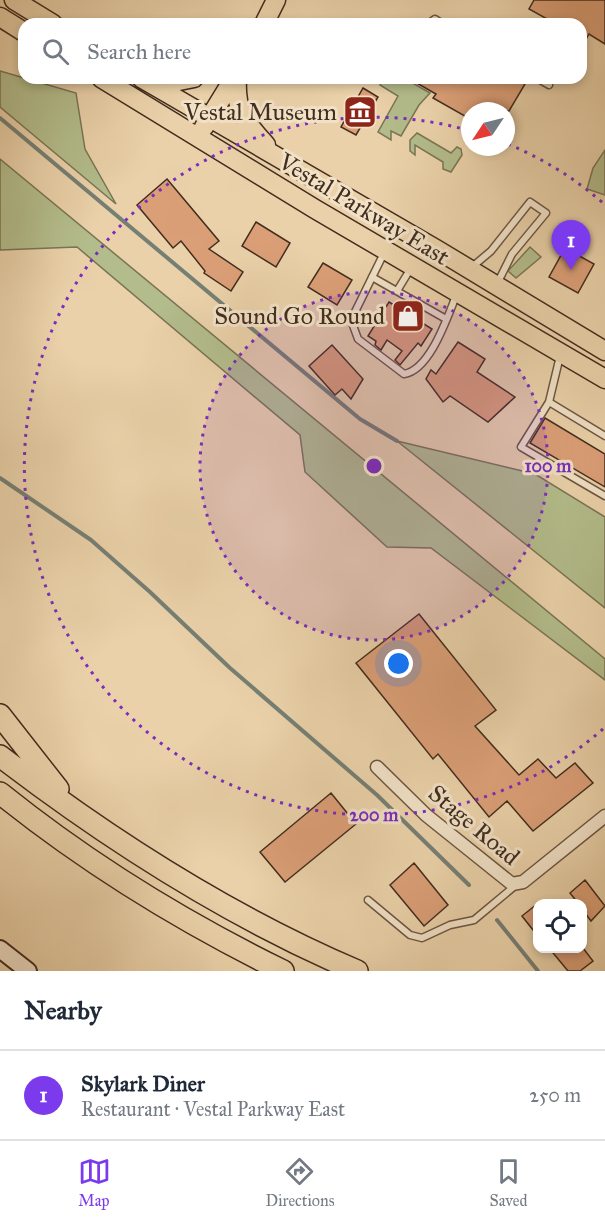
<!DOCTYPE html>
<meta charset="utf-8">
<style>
body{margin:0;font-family:"IM FELL Great Primer",serif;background:#f6f6f7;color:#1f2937}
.controls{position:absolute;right:18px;bottom:18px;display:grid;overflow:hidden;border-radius:12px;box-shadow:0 3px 9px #0003}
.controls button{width:54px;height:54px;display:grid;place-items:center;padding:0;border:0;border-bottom:2px solid #e0e1e3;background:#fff;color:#1f2937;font:30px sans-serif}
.compass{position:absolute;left:461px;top:102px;width:54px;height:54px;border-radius:50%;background:#fff;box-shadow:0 3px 9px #0003;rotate:235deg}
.you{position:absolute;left:399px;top:664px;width:21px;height:21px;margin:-15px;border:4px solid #fff;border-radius:50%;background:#1a73e8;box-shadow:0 0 0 9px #1a73e833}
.badge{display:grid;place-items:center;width:39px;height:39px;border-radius:50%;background:#7c3aed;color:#fff;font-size:20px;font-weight:700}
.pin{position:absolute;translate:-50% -50px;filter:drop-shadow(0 2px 3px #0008)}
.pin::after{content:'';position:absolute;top:32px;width:21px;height:18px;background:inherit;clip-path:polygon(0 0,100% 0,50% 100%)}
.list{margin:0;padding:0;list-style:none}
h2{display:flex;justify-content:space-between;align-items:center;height:78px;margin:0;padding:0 24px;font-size:26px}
h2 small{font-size:20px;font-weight:400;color:#747a83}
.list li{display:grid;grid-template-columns:39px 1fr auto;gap:18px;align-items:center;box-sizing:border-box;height:90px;padding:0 24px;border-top:2px solid #e0e1e3}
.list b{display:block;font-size:22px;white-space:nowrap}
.list p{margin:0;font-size:20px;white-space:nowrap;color:#747a83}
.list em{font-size:20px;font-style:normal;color:#747a83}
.icon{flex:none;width:33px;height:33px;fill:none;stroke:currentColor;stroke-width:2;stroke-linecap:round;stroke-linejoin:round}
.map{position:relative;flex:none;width:605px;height:971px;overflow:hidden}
.search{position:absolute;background:#fff;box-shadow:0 3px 9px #0003;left:18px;right:18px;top:18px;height:66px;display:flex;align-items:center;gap:15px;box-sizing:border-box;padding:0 21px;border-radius:18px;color:#747a83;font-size:22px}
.sheet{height:168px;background:#fff}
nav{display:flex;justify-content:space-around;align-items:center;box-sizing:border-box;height:84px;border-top:2px solid #e0e1e3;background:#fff;font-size:16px;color:#747a83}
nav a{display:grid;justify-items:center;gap:3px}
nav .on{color:#7c3aed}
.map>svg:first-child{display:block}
</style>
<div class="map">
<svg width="605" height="971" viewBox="0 0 605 971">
<rect width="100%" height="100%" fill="#ead1a9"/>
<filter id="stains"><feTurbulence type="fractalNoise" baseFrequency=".00333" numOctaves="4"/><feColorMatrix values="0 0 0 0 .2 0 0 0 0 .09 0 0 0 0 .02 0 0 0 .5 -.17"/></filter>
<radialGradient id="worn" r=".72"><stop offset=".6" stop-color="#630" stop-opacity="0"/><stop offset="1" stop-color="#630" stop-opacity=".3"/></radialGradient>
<path fill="#b3bc8b" stroke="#7a7455" stroke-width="1.5" d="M 0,71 L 76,93 L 85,149 L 116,204 L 0,107 Z
M 384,78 L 404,78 L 430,93 L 419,105 L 401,136 L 391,131 L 391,140 L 378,132 L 398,96 L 380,85 Z
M 417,133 L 451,153 L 457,147 L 461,149 L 462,155 L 451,172 L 443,169 L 443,162 L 415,145 L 415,155 L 410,151 L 410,140 Z
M 605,150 L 605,195 L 587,189 L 593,168 Z
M 0,159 L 605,659 L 605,680 L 431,548 L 387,547 L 305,472 L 300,435 L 77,247 L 0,250 Z
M 530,247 L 541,257 L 516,278 L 508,271 Z
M 397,441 L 535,474 L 605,517 L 605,608 Z"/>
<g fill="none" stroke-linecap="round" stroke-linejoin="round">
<path stroke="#767f74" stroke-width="4" d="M 0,118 L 360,419 L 397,441
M 0,478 L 91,540 L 150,592 L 230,668 L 377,795 L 469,885
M 497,920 L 538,971"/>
</g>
<path fill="#db9f77" stroke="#422d1f" stroke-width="1.5" d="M 534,0 L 605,0 L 605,44 L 589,34 L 581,48 L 581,24 L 556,24 L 529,9 Z
M 408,78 L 514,78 L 525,84 L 509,111 L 470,111 L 470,119 L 433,98 L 436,94 Z
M 363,88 L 378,97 L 356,135 L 341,127 Z
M 167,179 L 219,241 L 209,249 L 243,272 L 231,291 L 204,273 L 205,271 L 181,241 L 173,248 L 137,205 Z
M 256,222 L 290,243 L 276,267 L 242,246 Z
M 565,248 L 594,264 L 578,293 L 549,277 Z
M 323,263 L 352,280 L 337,305 L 308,287 Z
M 389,302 L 432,329 L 421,346 L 418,343 L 400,365 L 395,360 L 402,351 L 387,340 L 381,350 L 375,345 L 376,341 L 368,336 Z
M 458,342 L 485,359 L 477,372 L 515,397 L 488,422 L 450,396 L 443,402 L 426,379 L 431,370 L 436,374 Z
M 332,345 L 363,379 L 351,399 L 342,389 L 335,395 L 309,366 Z
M 545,418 L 605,454 L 605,487 L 530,443 Z
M 419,614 L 496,710 L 475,726 L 519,775 L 538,759 L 556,778 L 575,763 L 593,783 L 533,831 L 507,801 L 489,817 L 438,754 L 433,759 L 356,663 Z
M 331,793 L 356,824 L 285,882 L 260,852 Z
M 414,863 L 448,905 L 424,926 L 390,885 Z
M 585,880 L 605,906 L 591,921 L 582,909 L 582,903 L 578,903 L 570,893 Z
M 537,904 L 537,935 L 522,916 Z
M 549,948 L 583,948 L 593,961 L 580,971 L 568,971 Z"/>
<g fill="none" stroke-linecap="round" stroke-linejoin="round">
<g stroke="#6c5642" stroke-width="9">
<path id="lane" d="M 428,24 L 435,19 L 443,24
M 537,78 L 549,85
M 385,251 L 351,320 L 358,339 L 404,374 C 430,370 447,318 456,296
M 472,267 L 491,251 L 530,202 L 546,213 L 512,254 L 498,282
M 372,277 L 446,319
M 397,291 L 411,268
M 549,402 L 560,356
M 605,436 L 549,402 L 521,447 L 605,496
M 368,900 L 410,935 L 422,938 L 450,925 L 474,920 L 516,885"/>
</g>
<g stroke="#6c5642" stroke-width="15">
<path id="street" d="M 377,767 L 426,815 L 512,884 L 523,882 L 605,816"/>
</g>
<g stroke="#422d1f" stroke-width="20">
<path id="secondary" d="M 0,949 L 28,971"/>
</g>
<g stroke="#422d1f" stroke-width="21">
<path id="primary" d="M 14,0 L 53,24
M 0,17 L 24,32
M 264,24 L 276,0
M 101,78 L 315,209 L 605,379
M 141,78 L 436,249 L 605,351
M 160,78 L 179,81 L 194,78
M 237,78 C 235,112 245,121 266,145
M 204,127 L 234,78"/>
</g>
<g stroke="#422d1f" stroke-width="24">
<path id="highway" d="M 0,715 L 58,789
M 0,756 C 111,841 228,916 357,971
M 0,793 C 87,863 183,922 283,971"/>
</g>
<use href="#lane" stroke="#f1e1c7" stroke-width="6"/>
<use href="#street" stroke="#f1e1c7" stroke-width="12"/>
<use href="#secondary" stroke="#f1e1c7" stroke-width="16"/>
<use href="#primary" stroke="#ead1a9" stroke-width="18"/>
<use href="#highway" stroke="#ead1a9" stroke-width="21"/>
</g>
<circle cx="374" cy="466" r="174" fill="#7b2cbf" fill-opacity=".12"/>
<g fill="none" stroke="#7b2cbf" stroke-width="3" stroke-dasharray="3 6">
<circle cx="374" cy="466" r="174"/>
<path d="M603 729A349 349 0 1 1 467 130M508 144A349 349 0 0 1 603 203"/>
</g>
<defs>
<g id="museum-square" transform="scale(1.725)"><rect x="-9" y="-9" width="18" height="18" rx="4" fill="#8f2418" stroke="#f1e1c7"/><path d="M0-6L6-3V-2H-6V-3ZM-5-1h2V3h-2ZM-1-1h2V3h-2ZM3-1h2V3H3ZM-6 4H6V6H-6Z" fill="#fff"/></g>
<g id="shop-square" transform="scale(1.725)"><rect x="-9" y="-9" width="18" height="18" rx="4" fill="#8f2418" stroke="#f1e1c7"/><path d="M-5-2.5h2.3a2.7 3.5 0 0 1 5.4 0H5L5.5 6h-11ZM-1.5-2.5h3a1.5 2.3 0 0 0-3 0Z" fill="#fff"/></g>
</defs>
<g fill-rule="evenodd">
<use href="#museum-square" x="360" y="112"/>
<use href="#shop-square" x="408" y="316"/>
</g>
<g text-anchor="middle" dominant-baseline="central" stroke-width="6" stroke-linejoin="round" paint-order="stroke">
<g font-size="24" fill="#422d1f" stroke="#f1e1c7" text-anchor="end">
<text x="337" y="112">Vestal Museum</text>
<text x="385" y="316">Sound Go Round</text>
</g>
<g font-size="24" fill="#422d1f" stroke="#f1e1c7">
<text transform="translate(364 209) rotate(31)">Vestal Parkway East</text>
<text transform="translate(474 825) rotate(40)">Stage Road</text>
</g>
</g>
<circle cx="374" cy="466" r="9" fill="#7b2cbf" stroke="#f1e1c7" stroke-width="3"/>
<g font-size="18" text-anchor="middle" font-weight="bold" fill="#7b2cbf" stroke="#f1e1c7" stroke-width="6" stroke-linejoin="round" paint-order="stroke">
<text x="548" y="472">100 m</text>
<text x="374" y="821">200 m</text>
</g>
<rect width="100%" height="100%" filter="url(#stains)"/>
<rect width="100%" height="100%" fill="url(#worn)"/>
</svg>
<div class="controls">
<button><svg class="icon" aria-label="locate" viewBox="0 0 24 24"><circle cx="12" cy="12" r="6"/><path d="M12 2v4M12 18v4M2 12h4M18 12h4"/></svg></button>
</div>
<svg class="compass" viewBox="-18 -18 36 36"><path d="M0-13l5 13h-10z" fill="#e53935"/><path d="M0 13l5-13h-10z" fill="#747a83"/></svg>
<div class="you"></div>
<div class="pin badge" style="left:571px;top:270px">1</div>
<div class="search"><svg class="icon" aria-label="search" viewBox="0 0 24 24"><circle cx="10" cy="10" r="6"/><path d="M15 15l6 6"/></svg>Search here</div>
</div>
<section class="sheet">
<h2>Nearby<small></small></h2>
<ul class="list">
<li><span class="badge">1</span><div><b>Skylark Diner</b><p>Restaurant · Vestal Parkway East</p></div><em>250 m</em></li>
</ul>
</section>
<nav>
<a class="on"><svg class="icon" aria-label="map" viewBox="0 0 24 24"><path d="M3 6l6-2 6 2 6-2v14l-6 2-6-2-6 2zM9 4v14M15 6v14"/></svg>Map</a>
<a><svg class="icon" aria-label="directions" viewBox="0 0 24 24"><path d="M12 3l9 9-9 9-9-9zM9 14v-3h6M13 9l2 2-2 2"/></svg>Directions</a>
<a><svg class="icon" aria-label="saved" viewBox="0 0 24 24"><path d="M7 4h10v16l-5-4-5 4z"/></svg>Saved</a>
</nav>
